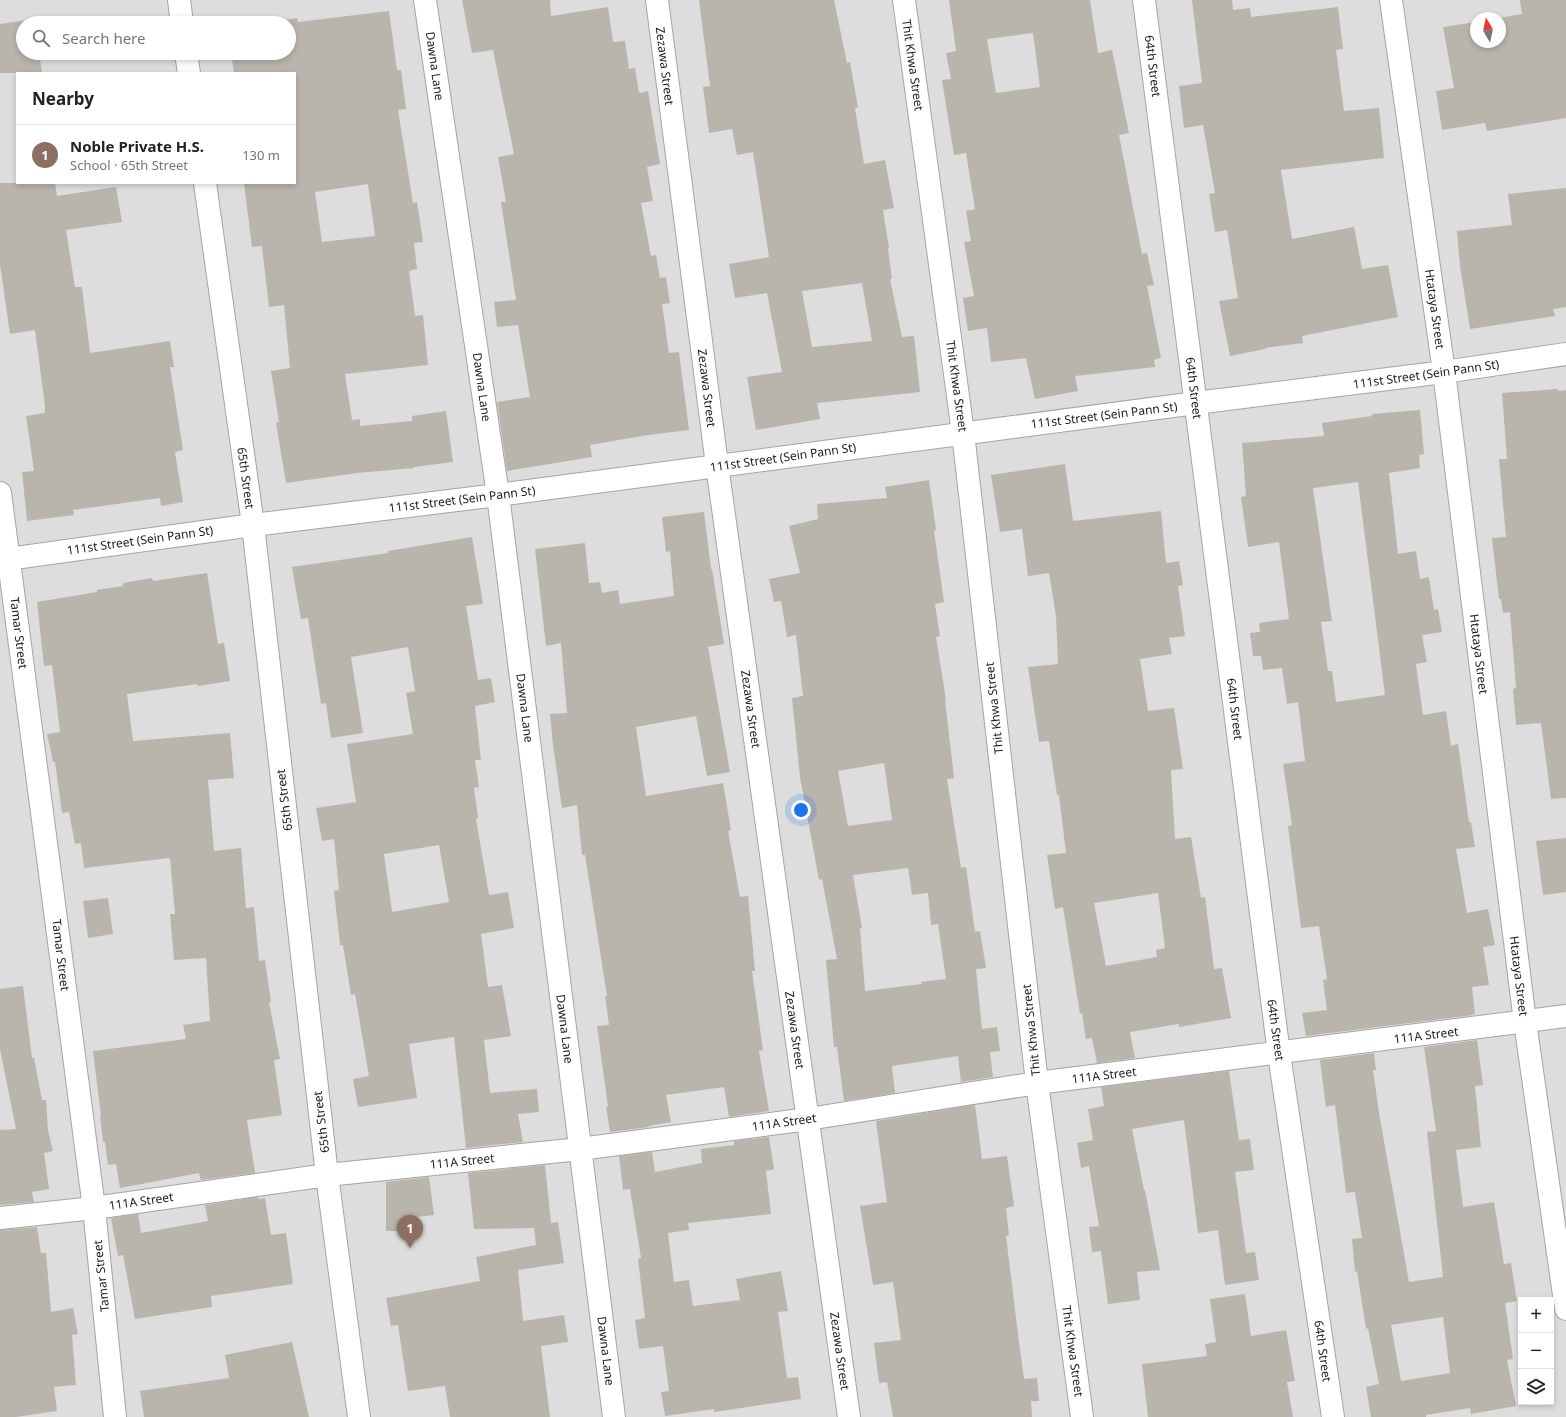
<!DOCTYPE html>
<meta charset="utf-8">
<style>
body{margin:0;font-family:"Noto Sans",sans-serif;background:#f6f6f6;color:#222}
.controls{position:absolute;right:12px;bottom:12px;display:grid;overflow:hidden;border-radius:0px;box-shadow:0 2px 6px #0003}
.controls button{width:36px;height:36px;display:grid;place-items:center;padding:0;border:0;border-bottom:1px solid #e0e0e0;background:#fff;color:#222;font:20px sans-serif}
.compass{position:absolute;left:1470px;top:12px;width:36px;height:36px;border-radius:50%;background:#fff;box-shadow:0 2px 6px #0003;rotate:351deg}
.you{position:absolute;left:801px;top:810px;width:14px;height:14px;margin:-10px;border:3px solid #fff;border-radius:50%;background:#1a73e8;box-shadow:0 0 0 6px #1a73e833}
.badge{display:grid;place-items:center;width:26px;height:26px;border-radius:50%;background:#c03310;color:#fff;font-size:13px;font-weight:700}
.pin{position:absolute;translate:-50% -33px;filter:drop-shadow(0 1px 2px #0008)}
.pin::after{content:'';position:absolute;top:21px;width:14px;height:12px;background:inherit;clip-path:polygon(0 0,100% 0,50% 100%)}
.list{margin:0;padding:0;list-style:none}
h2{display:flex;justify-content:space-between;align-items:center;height:52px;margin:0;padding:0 16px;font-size:17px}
h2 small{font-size:13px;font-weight:400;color:#767676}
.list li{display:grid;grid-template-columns:26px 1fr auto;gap:12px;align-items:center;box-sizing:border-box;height:60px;padding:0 16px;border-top:1px solid #e0e0e0}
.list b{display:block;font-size:15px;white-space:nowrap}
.list p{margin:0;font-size:13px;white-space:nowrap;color:#767676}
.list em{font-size:13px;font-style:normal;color:#767676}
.icon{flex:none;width:22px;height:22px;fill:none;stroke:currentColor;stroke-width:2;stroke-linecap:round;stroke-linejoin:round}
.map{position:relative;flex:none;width:1566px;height:1417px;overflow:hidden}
.search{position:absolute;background:#fff;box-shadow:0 2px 6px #0003;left:16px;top:16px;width:280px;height:44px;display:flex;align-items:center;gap:10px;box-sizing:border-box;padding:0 14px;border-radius:22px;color:#767676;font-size:15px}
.panel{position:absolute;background:#fff;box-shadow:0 2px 6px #0003;left:16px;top:72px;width:280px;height:112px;border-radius:0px}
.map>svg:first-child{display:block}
</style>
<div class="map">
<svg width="1566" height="1417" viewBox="0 0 1566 1417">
<rect width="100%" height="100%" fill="#f0eee7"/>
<path fill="#dedddd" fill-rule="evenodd" d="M 0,0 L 1566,0 L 1566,1417 L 0,1417 ZM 1476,18 L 1500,18 L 1500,42 L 1476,42 ZM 23,23 L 289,23 L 289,53 L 23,53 ZM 17,73 L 295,73 L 295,183 L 17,183 ZM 1521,1300 L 1551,1300 L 1551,1402 L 1521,1402 Z"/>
<path fill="#b9b5ad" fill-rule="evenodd" d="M 462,0 L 550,0 L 551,16 L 608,7 L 613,42 L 625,41 L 629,69 L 635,68 L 639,93 L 648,91 L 660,164 L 647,167 L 653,201 L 641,203 L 651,256 L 656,255 L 660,278 L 666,277 L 670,303 L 662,304 L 669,353 L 679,352 L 689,430 L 648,435 L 590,445 L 592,457 L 507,471 L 497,402 L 530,397 L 518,325 L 497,327 L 494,302 L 516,300 L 501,202 L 506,202 L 498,157 L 514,154 L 493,50 L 472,53 Z
M 699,0 L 834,0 L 847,63 L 850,62 L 858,107 L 855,108 L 864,164 L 885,160 L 894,208 L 883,210 L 889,248 L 888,249 L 892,279 L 890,279 L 902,337 L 914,336 L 920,392 L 817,403 L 820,419 L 756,430 L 747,377 L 782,372 L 767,293 L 735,298 L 729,264 L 769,257 L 753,152 L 737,155 L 732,129 L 709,133 L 703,87 L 710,86 ZM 862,283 L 872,341 L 812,347 L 802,291 Z
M 949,0 L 1090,0 L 1098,53 L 1112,50 L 1129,133 L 1119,135 L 1142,254 L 1147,253 L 1154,285 L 1147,286 L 1161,358 L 1154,360 L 1155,367 L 1075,376 L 1078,391 L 1035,399 L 1026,358 L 991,362 L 987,328 L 968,331 L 963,298 L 974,296 L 964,242 L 971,241 L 966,211 L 975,209 L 966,153 L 954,155 L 942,80 L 951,79 L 946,53 L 956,51 ZM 1033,33 L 1040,87 L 996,93 L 987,39 Z
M 1192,0 L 1232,0 L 1233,10 L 1250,8 L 1251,17 L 1338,7 L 1343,49 L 1336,50 L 1344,111 L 1379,108 L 1384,158 L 1281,170 L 1292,239 L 1354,227 L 1362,269 L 1388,265 L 1398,317 L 1302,336 L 1303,343 L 1265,348 L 1265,349 L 1230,356 L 1219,301 L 1238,298 L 1227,230 L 1215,232 L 1209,194 L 1215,193 L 1203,125 L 1184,128 L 1179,86 L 1202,83 Z
M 1520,0 L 1566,0 L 1566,118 L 1487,131 L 1485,123 L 1442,130 L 1436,91 L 1454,88 L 1443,27 L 1476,22 L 1476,42 L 1500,42 L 1499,18 L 1522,14 Z
M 389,11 L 397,70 L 401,70 L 406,109 L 398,110 L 413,203 L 417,202 L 423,242 L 414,243 L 417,269 L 409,271 L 415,316 L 423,315 L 428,365 L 345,374 L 352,420 L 360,419 L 360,426 L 412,421 L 412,416 L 446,411 L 453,462 L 414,467 L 414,468 L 357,473 L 286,483 L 276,423 L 279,422 L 271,371 L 290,368 L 284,305 L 269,307 L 262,246 L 252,247 L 244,183 L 295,183 L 295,73 L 234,73 L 231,53 L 289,53 L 289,23 L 267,23 L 297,18 L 298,22 ZM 368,184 L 375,236 L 322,242 L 315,192 Z
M 34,19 L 34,23 L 23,23 L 23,53 L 39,53 L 42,73 L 0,73 L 0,24 Z
M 0,183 L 55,183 L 57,196 L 116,187 L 122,222 L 66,230 L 75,287 L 82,287 L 90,353 L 170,341 L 174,367 L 170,367 L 183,450 L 175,452 L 183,502 L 161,506 L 160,498 L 73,510 L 74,515 L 27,521 L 22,472 L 34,471 L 26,416 L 45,413 L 45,406 L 35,330 L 10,334 L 0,264 Z
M 1566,188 L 1566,307 L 1553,309 L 1555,316 L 1470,329 L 1460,266 L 1457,231 L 1512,225 L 1508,194 Z
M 1558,389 L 1558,391 L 1566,390 L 1566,798 L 1551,799 L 1541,723 L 1516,725 L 1513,689 L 1516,688 L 1510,612 L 1503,613 L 1501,599 L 1499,599 L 1492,538 L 1506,537 L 1499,459 L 1507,459 L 1502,393 Z
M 1420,410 L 1424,454 L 1419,455 L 1420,468 L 1389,473 L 1398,554 L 1416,551 L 1420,579 L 1429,577 L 1434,610 L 1438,609 L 1442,632 L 1422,635 L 1427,662 L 1416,664 L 1423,715 L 1446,711 L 1451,746 L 1458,744 L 1469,822 L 1471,822 L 1475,847 L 1456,849 L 1467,913 L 1488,909 L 1495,945 L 1483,947 L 1489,985 L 1472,987 L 1475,1014 L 1473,1014 L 1473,1015 L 1306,1036 L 1302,1013 L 1327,1010 L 1323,980 L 1327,979 L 1319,926 L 1301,928 L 1288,826 L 1292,825 L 1283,764 L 1305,761 L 1298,702 L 1287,704 L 1282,668 L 1263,670 L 1261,656 L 1253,656 L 1250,633 L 1260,632 L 1259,623 L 1289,619 L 1279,542 L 1248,547 L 1241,497 L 1246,496 L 1242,443 L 1324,436 L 1322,423 L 1372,416 L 1371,414 ZM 1358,482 L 1385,695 L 1336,702 L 1332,671 L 1328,671 L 1321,622 L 1332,621 L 1313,488 Z
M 1065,464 L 1073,521 L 1161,511 L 1166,563 L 1179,561 L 1183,585 L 1178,586 L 1185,636 L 1169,638 L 1172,654 L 1140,659 L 1148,711 L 1174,708 L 1183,769 L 1171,770 L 1175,839 L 1191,837 L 1201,898 L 1205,897 L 1214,969 L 1222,968 L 1231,1018 L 1179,1027 L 1179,1024 L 1130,1032 L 1135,1058 L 1097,1063 L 1092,1038 L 1086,1039 L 1082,1013 L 1080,1014 L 1063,907 L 1055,909 L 1047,855 L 1066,853 L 1059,795 L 1057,795 L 1049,741 L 1039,742 L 1028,667 L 1058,664 L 1056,616 L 1049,573 L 1028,576 L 1022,529 L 1000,532 L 991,475 ZM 1158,893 L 1165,948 L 1156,950 L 1157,957 L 1106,966 L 1094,903 Z
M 929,480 L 936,530 L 934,531 L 944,602 L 935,604 L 940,636 L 936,637 L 946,700 L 945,700 L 954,778 L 947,779 L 961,868 L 966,867 L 975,932 L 980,931 L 986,968 L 976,969 L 982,1029 L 997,1027 L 1000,1051 L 990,1052 L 993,1077 L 961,1082 L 958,1056 L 892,1066 L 895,1093 L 844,1101 L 837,1047 L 834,1047 L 826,960 L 837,959 L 822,879 L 819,880 L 800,777 L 792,698 L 803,696 L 796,635 L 787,637 L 781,601 L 774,602 L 769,579 L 800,573 L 789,526 L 818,519 L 817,504 L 887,498 L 885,487 ZM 884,763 L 892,820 L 848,826 L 838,771 ZM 908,868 L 912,895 L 928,893 L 931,925 L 938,924 L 946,979 L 921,982 L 922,984 L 865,991 L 860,928 L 862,928 L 853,875 Z
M 704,512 L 711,569 L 712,569 L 724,644 L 708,647 L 730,772 L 707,776 L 696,716 L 636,727 L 646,796 L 723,783 L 731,830 L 728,831 L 740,897 L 748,896 L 755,971 L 752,971 L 763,1050 L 759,1051 L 769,1111 L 729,1117 L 724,1087 L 666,1095 L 671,1122 L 649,1126 L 649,1127 L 610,1132 L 606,1107 L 608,1107 L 597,1026 L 609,1025 L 605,996 L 607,996 L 585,855 L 582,855 L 577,805 L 562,808 L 553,745 L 550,714 L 567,713 L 561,643 L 546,646 L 535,549 L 585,543 L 589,583 L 600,582 L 602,593 L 618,590 L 620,604 L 674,596 L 670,551 L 666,552 L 662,517 Z
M 472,537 L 483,604 L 466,606 L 478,680 L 491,678 L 495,702 L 475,706 L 481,760 L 475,760 L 479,787 L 474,788 L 478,818 L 476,819 L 489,895 L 508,892 L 514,928 L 481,934 L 488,987 L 502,985 L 511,1036 L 484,1040 L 490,1093 L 537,1089 L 539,1112 L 518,1114 L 523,1142 L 466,1148 L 454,1037 L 409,1044 L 417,1098 L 358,1107 L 353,1079 L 369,1076 L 355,994 L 351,995 L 343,945 L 340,945 L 334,891 L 339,890 L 334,839 L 322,841 L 316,808 L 356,802 L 347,744 L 413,734 L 406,693 L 415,691 L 408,647 L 351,657 L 363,733 L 331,738 L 326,703 L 321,704 L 308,618 L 301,619 L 292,567 L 388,553 L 388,551 ZM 439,845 L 449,902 L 392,912 L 384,854 Z
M 207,573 L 218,644 L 224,643 L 230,681 L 198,686 L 197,684 L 127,694 L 133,741 L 230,733 L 234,778 L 208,780 L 214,851 L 241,848 L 246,908 L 254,907 L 259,961 L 265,960 L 271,1002 L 269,1002 L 280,1059 L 274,1060 L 282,1115 L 247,1120 L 255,1173 L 201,1180 L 199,1173 L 120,1188 L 116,1164 L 108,1165 L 105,1142 L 103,1142 L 100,1116 L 101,1116 L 93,1051 L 186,1039 L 183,1025 L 210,1021 L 206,958 L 174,960 L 170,914 L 175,914 L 170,858 L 84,868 L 81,843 L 75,844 L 69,812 L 62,813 L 55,762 L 53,762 L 47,734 L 60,732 L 52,665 L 44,666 L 37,602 L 97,592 L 97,590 L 123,586 L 123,583 L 152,578 L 153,581 Z
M 1566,838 L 1566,892 L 1543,895 L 1536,841 Z
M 108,898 L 113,934 L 88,938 L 83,901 Z
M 23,986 L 32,1058 L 34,1058 L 42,1100 L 46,1100 L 48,1130 L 53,1151 L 44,1153 L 49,1189 L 32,1192 L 34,1202 L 0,1205 L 0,1130 L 16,1129 L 0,1049 L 0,989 Z
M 1477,1040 L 1483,1085 L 1475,1086 L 1481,1147 L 1456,1150 L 1463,1207 L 1494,1202 L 1504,1264 L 1511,1263 L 1517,1301 L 1505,1303 L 1513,1359 L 1507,1360 L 1516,1406 L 1471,1414 L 1470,1408 L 1426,1415 L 1426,1417 L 1371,1417 L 1366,1387 L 1379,1384 L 1368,1328 L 1366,1329 L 1357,1271 L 1355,1272 L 1352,1239 L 1362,1238 L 1355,1192 L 1346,1193 L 1335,1105 L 1326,1107 L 1320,1060 L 1374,1053 L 1376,1070 L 1373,1070 L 1379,1113 L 1409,1282 L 1443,1277 L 1427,1132 L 1436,1131 L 1424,1047 ZM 1443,1317 L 1450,1373 L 1401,1381 L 1391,1325 Z
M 1229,1071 L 1239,1140 L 1250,1139 L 1254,1170 L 1235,1172 L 1246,1253 L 1255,1252 L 1259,1280 L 1225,1285 L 1218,1230 L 1198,1233 L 1184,1120 L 1132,1129 L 1144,1190 L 1145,1190 L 1160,1270 L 1137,1272 L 1140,1300 L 1108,1304 L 1101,1251 L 1092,1252 L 1089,1227 L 1099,1226 L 1089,1166 L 1081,1168 L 1077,1143 L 1093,1140 L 1088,1109 L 1104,1106 L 1101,1087 Z
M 975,1105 L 982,1159 L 1007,1156 L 1014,1206 L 1006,1208 L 1009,1235 L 1006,1236 L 1019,1342 L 1024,1379 L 1037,1378 L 1039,1401 L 1031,1401 L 1032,1417 L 893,1417 L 887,1382 L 879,1383 L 874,1343 L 901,1340 L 893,1282 L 873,1285 L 860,1206 L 887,1202 L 876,1121 Z
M 769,1137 L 774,1169 L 766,1171 L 771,1214 L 688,1223 L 689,1230 L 668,1233 L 674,1282 L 689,1280 L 693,1306 L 740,1300 L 736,1279 L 781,1271 L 788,1311 L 778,1312 L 787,1378 L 798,1377 L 801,1399 L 714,1412 L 714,1409 L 665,1416 L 661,1392 L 669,1391 L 663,1346 L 639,1349 L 635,1320 L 645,1318 L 638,1259 L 641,1258 L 630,1189 L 623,1190 L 619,1156 L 652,1152 L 655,1172 L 702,1163 L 701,1149 L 734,1145 L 734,1141 Z
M 545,1165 L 551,1223 L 558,1222 L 564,1263 L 518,1270 L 523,1321 L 564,1315 L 568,1342 L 541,1346 L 550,1417 L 450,1417 L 445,1386 L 408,1391 L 398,1325 L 391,1326 L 386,1298 L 480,1281 L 476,1257 L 536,1245 L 534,1228 L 474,1229 L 468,1173 Z
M 429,1177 L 434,1215 L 416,1217 L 416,1231 L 386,1231 L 386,1182 Z
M 258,1197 L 258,1199 L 265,1198 L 271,1235 L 286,1233 L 293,1284 L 211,1296 L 212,1307 L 135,1319 L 123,1255 L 118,1256 L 111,1218 L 138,1214 L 141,1233 L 208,1221 L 205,1205 Z
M 37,1227 L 41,1253 L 46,1253 L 51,1312 L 73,1308 L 78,1334 L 72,1335 L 76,1385 L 54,1387 L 57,1411 L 16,1417 L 0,1417 L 0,1230 Z
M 1245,1294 L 1251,1336 L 1286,1330 L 1295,1381 L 1287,1382 L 1293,1417 L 1148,1417 L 1142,1364 L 1207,1356 L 1205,1344 L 1216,1342 L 1210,1299 Z
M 292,1342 L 309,1417 L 144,1417 L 140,1391 L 229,1378 L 225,1355 Z"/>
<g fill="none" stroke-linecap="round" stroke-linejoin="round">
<g stroke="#a4a4a4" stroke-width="24">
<path id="minor" d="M 179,0 L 182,23
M 425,0 L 498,495 L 614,1417
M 657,0 L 717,465 L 849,1417
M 904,0 L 963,433 L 1037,1083 L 1082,1417
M 1144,0 L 1279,1054 L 1333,1417
M 1391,0 L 1444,372 L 1525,1022 L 1566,1309
M 186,53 L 189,73
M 205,183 L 253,525 L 327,1175 L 359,1417
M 0,493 L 94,1208 L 115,1417
M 0,560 L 253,525 L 498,495 L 1196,403 L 1444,372 L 1566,354
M 0,1218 L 94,1208 L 327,1175 L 580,1149 L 808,1119 L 1037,1083 L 1566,1016"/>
</g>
<use href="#minor" stroke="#fff" stroke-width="22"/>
</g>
<g text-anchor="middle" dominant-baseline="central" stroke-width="3.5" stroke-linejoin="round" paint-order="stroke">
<g font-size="12" fill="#202020" stroke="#fff">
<text transform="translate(913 65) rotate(82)">Thit Khwa Street</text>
<text transform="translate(435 66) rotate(82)">Dawna Lane</text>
<text transform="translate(665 66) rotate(83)">Zezawa Street</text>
<text transform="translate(1153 66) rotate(83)">64th Street</text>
<text transform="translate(1435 309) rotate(82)">Htataya Street</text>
<text transform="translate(1426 374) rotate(-8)">111st Street (Sein Pann St)</text>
<text transform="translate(957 386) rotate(82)">Thit Khwa Street</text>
<text transform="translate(482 387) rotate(82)">Dawna Lane</text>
<text transform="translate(707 388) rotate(83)">Zezawa Street</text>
<text transform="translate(1194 388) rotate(83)">64th Street</text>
<text transform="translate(1104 415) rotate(-7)">111st Street (Sein Pann St)</text>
<text transform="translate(783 457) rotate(-8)">111st Street (Sein Pann St)</text>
<text transform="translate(246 478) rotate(82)">65th Street</text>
<text transform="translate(462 499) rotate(-7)">111st Street (Sein Pann St)</text>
<text transform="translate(140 540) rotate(-8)">111st Street (Sein Pann St)</text>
<text transform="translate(19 633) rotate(83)">Tamar Street</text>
<text transform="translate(1479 654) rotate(83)">Htataya Street</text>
<text transform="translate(525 708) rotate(83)">Dawna Lane</text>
<text transform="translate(994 708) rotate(-96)">Thit Khwa Street</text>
<text transform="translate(751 709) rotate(82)">Zezawa Street</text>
<text transform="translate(1235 709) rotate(83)">64th Street</text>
<text transform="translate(284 800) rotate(-97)">65th Street</text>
<text transform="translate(61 955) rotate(83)">Tamar Street</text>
<text transform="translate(1519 976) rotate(83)">Htataya Street</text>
<text transform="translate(565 1029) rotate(83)">Dawna Lane</text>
<text transform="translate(795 1030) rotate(82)">Zezawa Street</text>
<text transform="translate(1031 1030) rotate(-96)">Thit Khwa Street</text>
<text transform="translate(1276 1030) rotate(82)">64th Street</text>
<text transform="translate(1426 1035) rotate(-7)">111A Street</text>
<text transform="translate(1104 1075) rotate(-7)">111A Street</text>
<text transform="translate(321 1122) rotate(-97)">65th Street</text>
<text transform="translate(784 1122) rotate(-8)">111A Street</text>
<text transform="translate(462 1161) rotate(-6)">111A Street</text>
<text transform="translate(141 1201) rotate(-8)">111A Street</text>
<text transform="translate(101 1276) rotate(-96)">Tamar Street</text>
<text transform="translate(606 1351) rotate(83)">Dawna Lane</text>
<text transform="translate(840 1351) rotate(82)">Zezawa Street</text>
<text transform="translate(1073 1351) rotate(82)">Thit Khwa Street</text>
<text transform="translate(1323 1351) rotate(82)">64th Street</text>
</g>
</g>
</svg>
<div class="controls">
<button>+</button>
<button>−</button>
<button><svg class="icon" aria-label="layers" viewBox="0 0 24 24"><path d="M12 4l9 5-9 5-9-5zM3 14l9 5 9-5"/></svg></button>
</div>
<svg class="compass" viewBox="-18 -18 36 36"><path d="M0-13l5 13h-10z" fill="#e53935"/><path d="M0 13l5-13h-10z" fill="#767676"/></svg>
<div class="you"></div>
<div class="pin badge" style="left:410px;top:1248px;background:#8d6e63">1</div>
<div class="search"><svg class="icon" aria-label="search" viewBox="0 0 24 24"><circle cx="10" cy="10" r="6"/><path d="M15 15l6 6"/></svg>Search here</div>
<section class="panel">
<h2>Nearby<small></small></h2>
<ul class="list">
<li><span class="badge" style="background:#8d6e63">1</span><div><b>Noble Private H.S.</b><p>School · 65th Street</p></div><em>130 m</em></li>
</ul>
</section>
</div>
